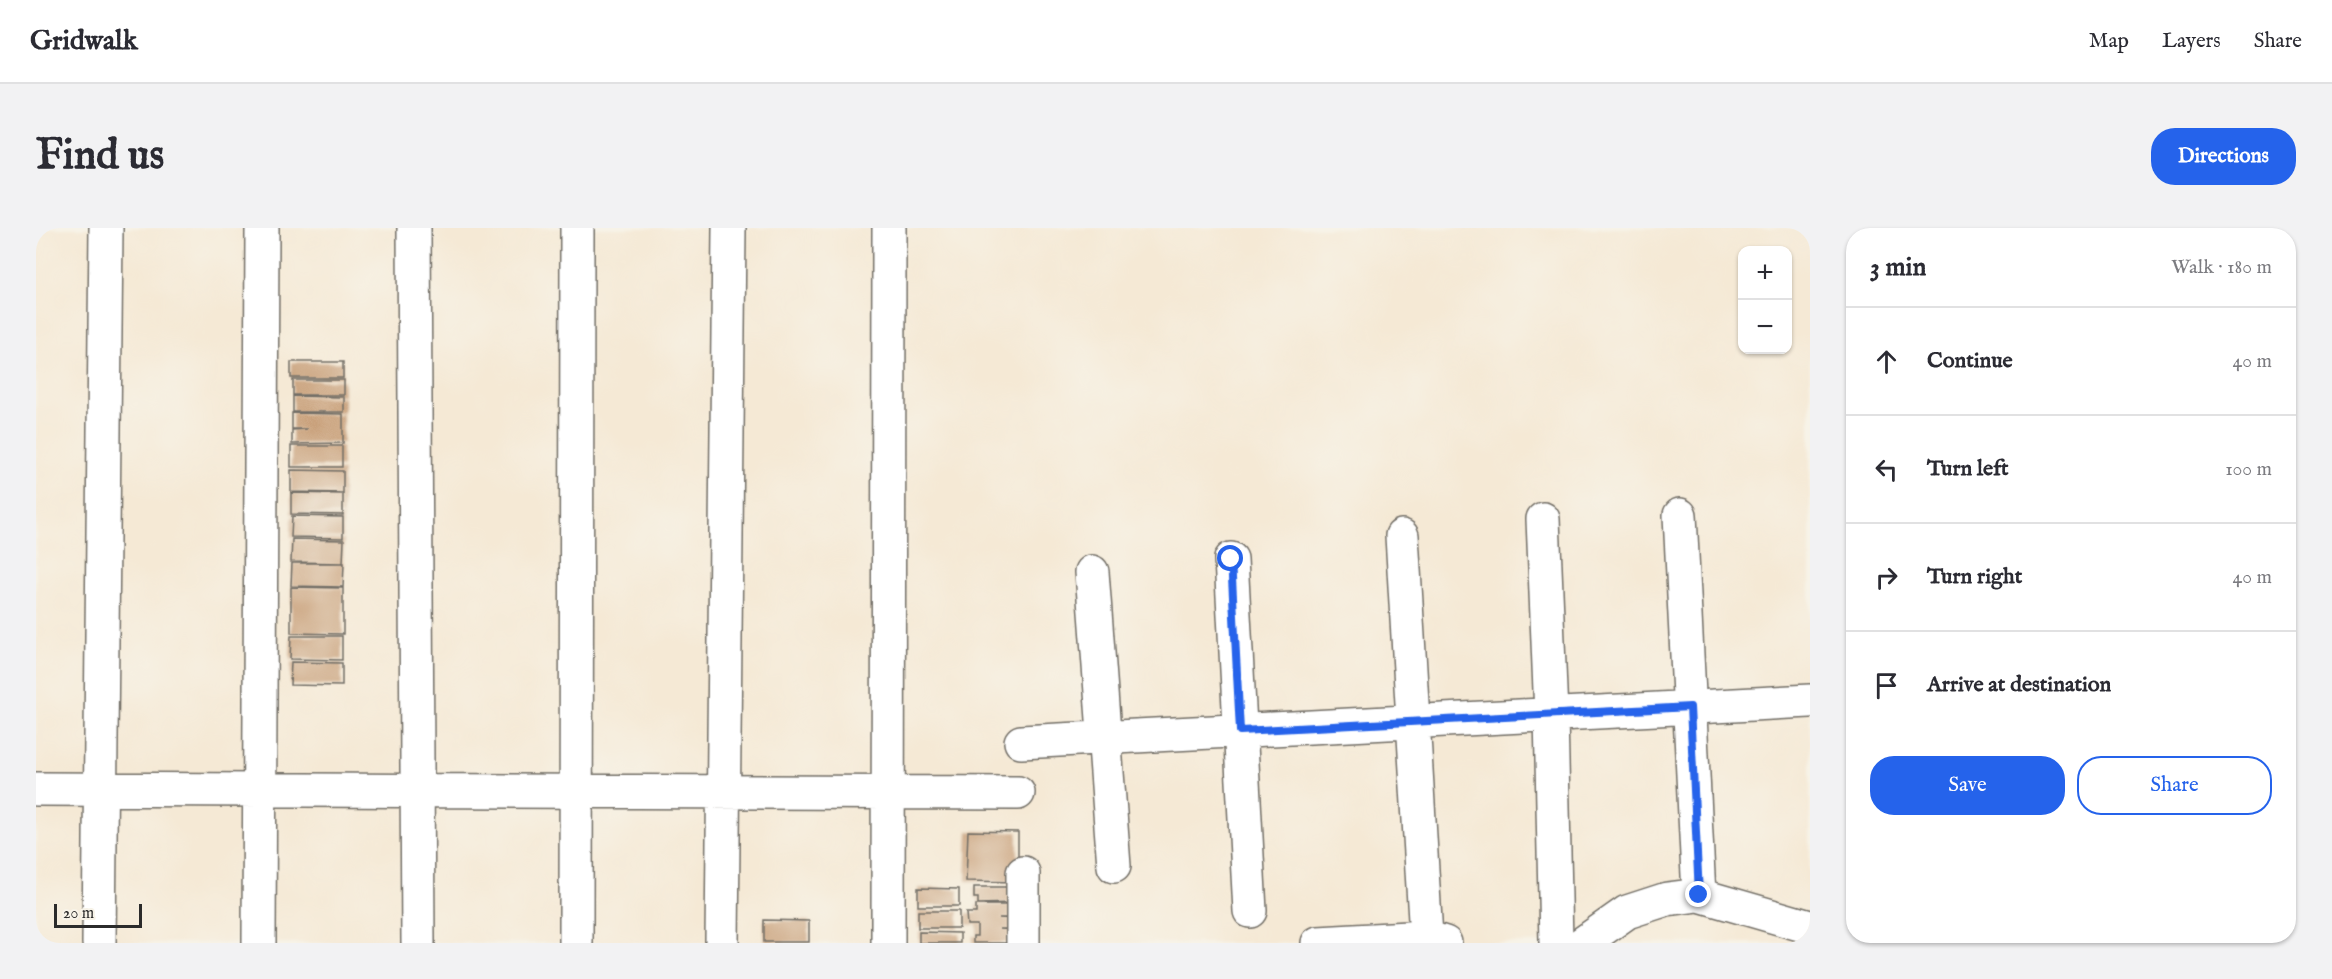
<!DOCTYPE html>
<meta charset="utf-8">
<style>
body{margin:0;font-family:"IM FELL English",serif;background:#f2f2f3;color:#2b2b33}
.controls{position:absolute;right:18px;top:18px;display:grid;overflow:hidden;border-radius:12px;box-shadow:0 2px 4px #0004}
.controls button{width:54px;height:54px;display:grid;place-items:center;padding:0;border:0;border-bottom:2px solid #e1e1e2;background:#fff;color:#2b2b33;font:30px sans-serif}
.scale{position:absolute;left:18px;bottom:15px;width:88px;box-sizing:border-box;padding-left:6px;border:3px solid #2b2b2b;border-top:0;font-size:16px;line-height:21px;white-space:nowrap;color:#2b2b2b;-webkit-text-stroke:4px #f7f3e8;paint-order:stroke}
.stop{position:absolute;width:18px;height:18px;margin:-14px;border:4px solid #2563eb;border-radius:50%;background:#fff}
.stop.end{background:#2563eb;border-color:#fff;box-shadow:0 2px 6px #0008}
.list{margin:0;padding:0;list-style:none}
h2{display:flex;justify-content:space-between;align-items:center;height:78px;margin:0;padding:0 24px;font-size:26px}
h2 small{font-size:20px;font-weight:400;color:#7c7c81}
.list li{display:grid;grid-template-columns:39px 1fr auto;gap:18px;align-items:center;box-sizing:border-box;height:108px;padding:0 24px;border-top:2px solid #e1e1e2}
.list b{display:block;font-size:22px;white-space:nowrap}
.list em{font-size:20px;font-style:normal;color:#7c7c81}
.actions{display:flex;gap:12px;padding:18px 24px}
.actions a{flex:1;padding:14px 0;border:2px solid #2563eb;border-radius:24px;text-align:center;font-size:21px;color:#2563eb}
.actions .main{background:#2563eb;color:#fff}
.icon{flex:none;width:33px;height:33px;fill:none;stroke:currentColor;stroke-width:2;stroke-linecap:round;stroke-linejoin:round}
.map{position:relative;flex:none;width:1774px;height:715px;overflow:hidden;border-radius:24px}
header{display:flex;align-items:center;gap:36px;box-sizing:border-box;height:84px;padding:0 30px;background:#fff;border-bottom:2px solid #e1e1e2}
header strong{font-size:28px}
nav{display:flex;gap:33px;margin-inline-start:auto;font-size:21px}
.intro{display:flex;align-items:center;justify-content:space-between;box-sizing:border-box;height:144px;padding:0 36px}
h1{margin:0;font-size:42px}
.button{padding:15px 27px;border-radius:24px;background:#2563eb;color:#fff;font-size:21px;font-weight:700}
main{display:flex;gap:36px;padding:0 36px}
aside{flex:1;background:#fff;border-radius:24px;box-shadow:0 2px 4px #0004}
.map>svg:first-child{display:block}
</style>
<header>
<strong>Gridwalk</strong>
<nav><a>Map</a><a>Layers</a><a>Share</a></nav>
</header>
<div class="intro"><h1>Find us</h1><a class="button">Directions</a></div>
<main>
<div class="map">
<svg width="1774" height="715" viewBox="0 0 1774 715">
<rect width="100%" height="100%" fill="#f7f3e8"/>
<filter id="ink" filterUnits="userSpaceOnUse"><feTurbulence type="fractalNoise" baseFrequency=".0167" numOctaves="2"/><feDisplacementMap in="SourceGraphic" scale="12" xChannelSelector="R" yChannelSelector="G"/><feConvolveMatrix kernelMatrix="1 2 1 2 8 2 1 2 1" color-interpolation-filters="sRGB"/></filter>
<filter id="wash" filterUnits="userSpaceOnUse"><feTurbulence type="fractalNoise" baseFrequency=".008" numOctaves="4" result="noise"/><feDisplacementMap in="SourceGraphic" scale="24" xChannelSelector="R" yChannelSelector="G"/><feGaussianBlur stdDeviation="1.35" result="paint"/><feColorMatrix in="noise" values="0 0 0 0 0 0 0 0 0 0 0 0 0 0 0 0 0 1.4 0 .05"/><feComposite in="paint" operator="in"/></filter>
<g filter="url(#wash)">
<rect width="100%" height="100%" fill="#f5e9d5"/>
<g id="blocks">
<path fill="#c9a17c" d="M 255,134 L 307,134 L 307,150 L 255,150 Z
M 257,152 L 308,152 L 308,167 L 257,167 Z
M 257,168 L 308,169 L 308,184 L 257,184 Z
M 256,185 L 307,186 L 307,215 L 256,216 L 256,202 L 271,201 L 256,201 Z
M 255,218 L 306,218 L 306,239 L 255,239 Z
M 255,242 L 307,243 L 307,265 L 255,264 Z
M 255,265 L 307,266 L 307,287 L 255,286 Z
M 256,288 L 307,289 L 307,310 L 255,309 Z
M 256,311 L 308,312 L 307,335 L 255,334 Z
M 256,335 L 308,335 L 307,359 L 255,358 Z
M 255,359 L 307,360 L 307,406 L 255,405 Z
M 255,408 L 306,408 L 306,432 L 254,431 Z
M 255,434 L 306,435 L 306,458 L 254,457 Z
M 932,603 L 982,604 L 982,654 L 930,653 Z
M 938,659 L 977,659 L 978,675 L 942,676 L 942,670 L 938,670 Z
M 882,660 L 923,661 L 923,678 L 882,678 Z
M 940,677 L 977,677 L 977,690 L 963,690 L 978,691 L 977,701 L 964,701 L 977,702 L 977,715 L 937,715 L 937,708 L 941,708 L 941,697 L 931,697 L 930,685 L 940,685 Z
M 882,683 L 923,683 L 923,700 L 882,700 Z
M 728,692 L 773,693 L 773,714 L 728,714 Z
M 883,704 L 924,705 L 924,715 L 883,715 Z"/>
</g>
</g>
<g filter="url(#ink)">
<use href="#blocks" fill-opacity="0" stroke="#726e66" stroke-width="1.5"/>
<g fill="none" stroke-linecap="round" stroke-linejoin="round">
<g stroke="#726e66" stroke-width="36">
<path id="street" d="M 378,0 L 382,715
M 1644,287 L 1663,667
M 1507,291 L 1515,487 L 1520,715
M 1366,308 L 1390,709
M 1195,331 L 1214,683
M 1056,344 L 1078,638
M 985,514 L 1774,473
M 0,561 L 982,565
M 987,645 L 987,715
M 63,715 L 70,0
M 223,715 L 226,0
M 540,715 L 541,0
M 686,715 L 693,0
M 852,715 L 853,0
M 1282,715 L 1390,709 L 1409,715
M 1547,715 L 1591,684 L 1631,671 L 1663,667 L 1774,699"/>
</g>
<use href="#street" stroke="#fff" stroke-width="33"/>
</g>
</g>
<g fill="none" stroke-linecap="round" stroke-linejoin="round" filter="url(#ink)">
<path stroke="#2563eb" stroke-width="8" d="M 1195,331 L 1204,503 L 1654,479 L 1663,667"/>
</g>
</svg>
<div class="controls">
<button>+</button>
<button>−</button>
</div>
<div class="scale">20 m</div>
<div class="stop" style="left:1195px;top:331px"></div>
<div class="stop end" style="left:1663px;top:667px"></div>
</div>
<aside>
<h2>3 min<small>Walk · 180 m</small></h2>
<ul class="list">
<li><svg class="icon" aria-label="ahead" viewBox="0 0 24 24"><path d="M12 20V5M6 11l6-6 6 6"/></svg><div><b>Continue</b></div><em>40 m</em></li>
<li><svg class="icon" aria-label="left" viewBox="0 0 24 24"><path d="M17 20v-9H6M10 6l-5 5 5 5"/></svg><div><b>Turn left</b></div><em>100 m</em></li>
<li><svg class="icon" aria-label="right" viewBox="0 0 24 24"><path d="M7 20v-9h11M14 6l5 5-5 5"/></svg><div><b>Turn right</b></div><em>40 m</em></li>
<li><svg class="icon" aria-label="arrive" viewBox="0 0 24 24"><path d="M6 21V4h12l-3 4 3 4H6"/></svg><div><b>Arrive at destination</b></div></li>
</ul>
<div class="actions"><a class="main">Save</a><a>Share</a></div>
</aside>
</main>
